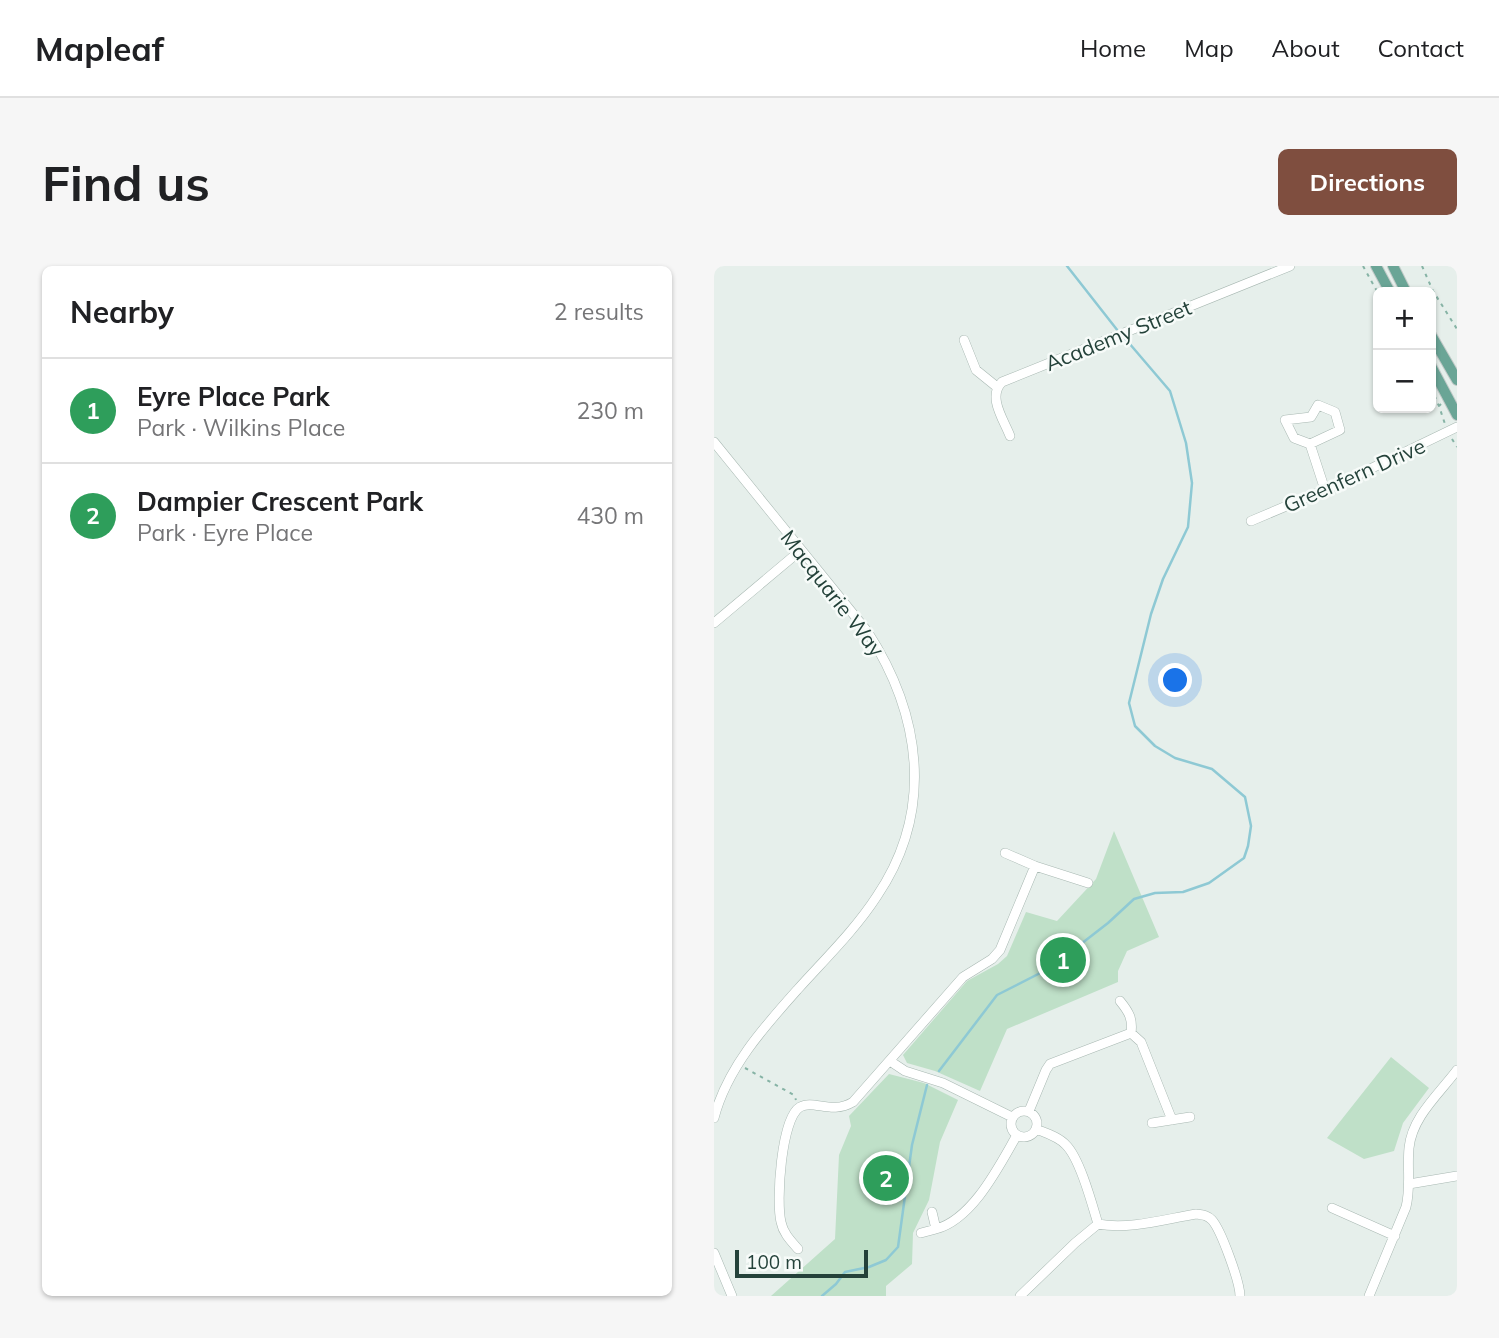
<!DOCTYPE html>
<meta charset="utf-8">
<style>
body{margin:0;font-family:Mulish,sans-serif;background:#f6f6f6;color:#202124}
.controls{position:absolute;right:21px;top:21px;display:grid;overflow:hidden;border-radius:10px;box-shadow:0 2px 5px #0004}
.controls button{width:63px;height:63px;display:grid;place-items:center;padding:0;border:0;border-bottom:2px solid #e0e0e0;background:#fff;color:#202124;font:35px sans-serif}
.scale{position:absolute;left:21px;bottom:18px;width:133px;box-sizing:border-box;padding-left:7px;border:4px solid #24423a;border-top:0;font-size:19px;line-height:24px;white-space:nowrap;color:#24423a;-webkit-text-stroke:5px #f7fbf9;paint-order:stroke}
.you{position:absolute;left:462px;top:415px;width:24px;height:24px;margin:-18px;border:5px solid #fff;border-radius:50%;background:#1a73e8;box-shadow:0 0 0 10px #1a73e833}
.badge{display:grid;place-items:center;width:46px;height:46px;border-radius:50%;background:#7f4e3f;color:#fff;font-size:23px;font-weight:700}
.pin{position:absolute;translate:-50% -50%;border:4px solid #fff;box-shadow:0 2px 7px #0006}
.list{margin:0;padding:0;list-style:none}
h2{display:flex;justify-content:space-between;align-items:center;height:91px;margin:0;padding:0 28px;font-size:30px}
h2 small{font-size:23px;font-weight:400;color:#757577}
.list li{display:grid;grid-template-columns:46px 1fr auto;gap:21px;align-items:center;box-sizing:border-box;height:105px;padding:0 28px;border-top:2px solid #e0e0e0}
.list b{display:block;font-size:26px;white-space:nowrap}
.list p{margin:0;font-size:23px;white-space:nowrap;color:#757577}
.list em{font-size:23px;font-style:normal;color:#757577}
.map{position:relative;flex:none;width:743px;height:1030px;overflow:hidden;border-radius:10px}
header{display:flex;align-items:center;gap:42px;box-sizing:border-box;height:98px;padding:0 35px;background:#fff;border-bottom:2px solid #e0e0e0}
header strong{font-size:33px}
nav{display:flex;gap:38px;margin-inline-start:auto;font-size:24px}
.intro{display:flex;align-items:center;justify-content:space-between;box-sizing:border-box;height:168px;padding:0 42px}
h1{margin:0;font-size:49px}
.button{padding:18px 32px;border-radius:10px;background:#7f4e3f;color:#fff;font-size:24px;font-weight:700}
main{display:flex;gap:42px;padding:0 42px}
aside{flex:1;background:#fff;border-radius:10px;box-shadow:0 2px 5px #0004}
.map>svg:first-child{display:block}
</style>
<header>
<strong>Mapleaf</strong>
<nav><a>Home</a><a>Map</a><a>About</a><a>Contact</a></nav>
</header>
<div class="intro"><h1>Find us</h1><a class="button">Directions</a></div>
<main>
<aside>
<h2>Nearby<small>2 results</small></h2>
<ul class="list">
<li><span class="badge" style="background:#2e9e5b">1</span><div><b>Eyre Place Park</b><p>Park · Wilkins Place</p></div><em>230 m</em></li>
<li><span class="badge" style="background:#2e9e5b">2</span><div><b>Dampier Crescent Park</b><p>Park · Eyre Place</p></div><em>430 m</em></li>
</ul>
</aside>
<div class="map">
<svg width="743" height="1030" viewBox="0 0 743 1030">
<rect width="100%" height="100%" fill="#e6efeb"/>
<path fill="#bfe0c8" d="M 400,565 L 445,671 L 413,685 L 404,705 L 404,716 L 293,763 L 266,825 L 221,805 L 193,797 L 189,789 L 253,715 L 284,698 L 293,690 L 312,646 L 343,655 L 382,613 Z
M 677,791 L 715,822 L 689,857 L 680,885 L 650,893 L 613,872 Z
M 175,808 L 210,817 L 244,834 L 226,876 L 215,934 L 199,967 L 198,998 L 172,1020 L 172,1030 L 57,1030 L 121,973 L 125,889 L 137,860 L 135,850 Z"/>
<g fill="none" stroke-linecap="round" stroke-linejoin="round">
<path stroke="#8ec9d4" stroke-width="2.5" d="M 353,0 L 404,65
M 225,805 L 283,729 L 336,702 L 394,657 L 420,633 L 441,627 L 469,626 L 495,617 L 530,592 L 534,580 L 537,560 L 531,531 L 498,503 L 461,492 L 441,480 L 421,460 L 415,437 L 437,348 L 449,313 L 474,261 L 478,217 L 472,177 L 456,125 L 409,70
M 108,1030 L 122,1018 L 131,1006 L 155,1001 L 172,994 L 184,981 L 198,879 L 213,819"/>
<g stroke="#a8b8b2" stroke-width="10">
<path id="minor" d="M 250,74 L 262,104 L 283,121
M 296,170 C 290,154 273,131 288,116 L 576,0
M 0,176 L 153,365 C 207,448 221,544 163,630 C 141,664 111,693 84,723 C 50,761 13,802 0,852
M 596,178 L 626,164 L 621,146 L 604,139 L 597,151 L 571,154 L 580,172 L 596,178 L 611,224
M 537,255 L 627,217 L 743,161
M 0,357 L 87,284
M 291,587 L 321,600 L 374,617
M 406,735 C 415,746 419,753 417,767
M 176,795 L 191,805 L 229,817 L 298,851
M297 858a13 13 0 1 1 26 0a13 13 0 1 1-26 0Z
M 315,845 L 332,804 L 336,798 L 417,767 L 427,776 L 458,854
M 438,857 L 476,851
M 322,863 C 332,867 345,871 352,879 C 366,893 378,938 384,958
M 695,918 L 743,910
M 618,942 L 681,970
M 222,963 C 259,953 285,900 303,869
M 207,967 L 222,963 L 218,946
M 84,983 C 77,975 69,967 67,956 C 62,936 67,852 86,841 C 100,833 117,849 139,836 L 249,711 L 278,693 L 286,684 L 321,600
M 0,987 L 18,1030
M 306,1030 L 361,977 L 384,958 C 415,964 451,953 482,948 C 489,949 493,949 498,954 C 507,964 526,1016 526,1030
M 655,1030 L 692,941 C 697,921 693,902 695,882 C 698,851 725,828 743,804"/>
</g>
<g stroke="#c2cac8" stroke-width="12">
<path id="major" d="M 662,0 L 676,26
M 679,0 L 692,26
M 717,69 L 743,114
M 717,100 L 743,149"/>
</g>
<path stroke="#86b3a5" stroke-width="2" stroke-dasharray="3.5 5" stroke-linecap="butt" d="M 649,0 L 664,27
M 708,0 L 719,25 L 743,63
M 717,122 L 725,140
M 727,138 L 725,140 L 731,158
M 738,173 L 743,181
M 31,802 L 80,829 L 82,834"/>
<use href="#minor" stroke="#fff" stroke-width="9"/>
<use href="#major" stroke="#6aa596" stroke-width="10"/>
</g>
<g text-anchor="middle" dominant-baseline="central" stroke-width="5" stroke-linejoin="round" paint-order="stroke">
<g font-size="21" fill="#24423a" stroke="#f7fbf9">
<text transform="translate(404 69) rotate(-22)">Academy Street</text>
<text transform="translate(640 209) rotate(-24)">Greenfern Drive</text>
<text transform="translate(119 327) rotate(52)">Macquarie Way</text>
</g>
</g>
</svg>
<div class="controls">
<button>+</button>
<button>−</button>
</div>
<div class="scale">100 m</div>
<div class="you"></div>
<div class="pin badge" style="left:349px;top:694px;background:#2e9e5b">1</div>
<div class="pin badge" style="left:172px;top:912px;background:#2e9e5b">2</div>
</div>
</main>
